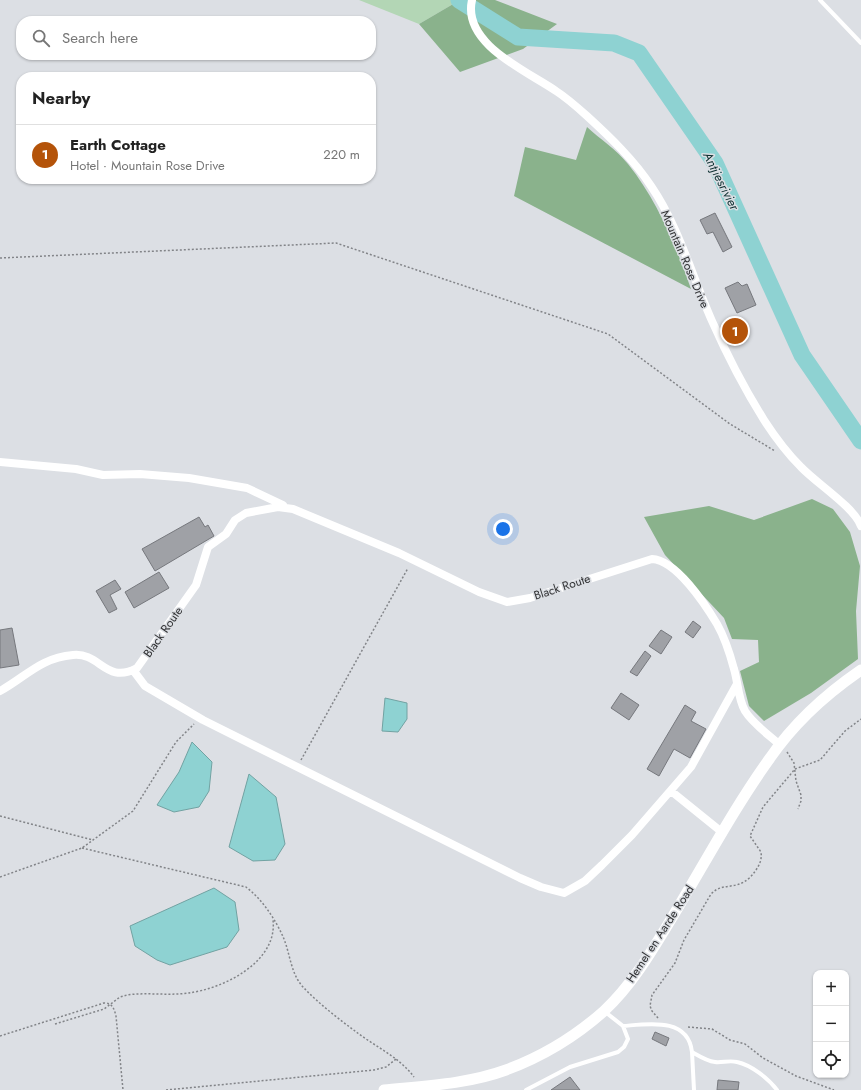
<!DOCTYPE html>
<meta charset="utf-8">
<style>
body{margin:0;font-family:Jost,sans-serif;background:#f2f2f2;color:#222}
.controls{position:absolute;right:12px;bottom:12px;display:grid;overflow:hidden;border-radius:8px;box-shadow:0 1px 3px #0004}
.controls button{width:36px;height:36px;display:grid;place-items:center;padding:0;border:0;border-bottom:1px solid #e0e0e0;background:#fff;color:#222;font:20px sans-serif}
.you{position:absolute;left:503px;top:529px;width:14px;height:14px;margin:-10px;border:3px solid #fff;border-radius:50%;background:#1a73e8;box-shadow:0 0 0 6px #1a73e833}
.badge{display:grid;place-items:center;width:26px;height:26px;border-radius:50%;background:#b45309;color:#fff;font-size:13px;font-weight:700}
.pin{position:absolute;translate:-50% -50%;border:2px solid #fff;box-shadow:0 1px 4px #0006}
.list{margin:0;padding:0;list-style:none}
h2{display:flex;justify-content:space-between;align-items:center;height:52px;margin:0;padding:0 16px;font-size:17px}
h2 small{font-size:13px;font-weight:400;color:#767676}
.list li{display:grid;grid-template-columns:26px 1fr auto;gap:12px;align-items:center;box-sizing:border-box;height:60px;padding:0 16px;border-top:1px solid #e0e0e0}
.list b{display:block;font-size:15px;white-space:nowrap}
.list p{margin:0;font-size:13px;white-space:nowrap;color:#767676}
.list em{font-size:13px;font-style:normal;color:#767676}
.icon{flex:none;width:22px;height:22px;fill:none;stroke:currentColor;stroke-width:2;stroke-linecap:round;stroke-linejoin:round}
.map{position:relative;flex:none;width:861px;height:1090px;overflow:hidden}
.search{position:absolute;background:#fff;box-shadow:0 1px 3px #0004;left:16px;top:16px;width:360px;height:44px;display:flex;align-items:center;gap:10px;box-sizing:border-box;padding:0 14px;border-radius:16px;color:#767676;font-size:15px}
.panel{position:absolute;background:#fff;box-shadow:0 1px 3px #0004;left:16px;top:72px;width:360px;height:112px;border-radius:16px}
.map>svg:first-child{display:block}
</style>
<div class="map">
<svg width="861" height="1090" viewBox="0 0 861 1090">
<rect width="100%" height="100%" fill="#dcdfe4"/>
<path fill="#b3d6b5" d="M 359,0 L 460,0 L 419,24 Z"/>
<path fill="#8ab28c" d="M 460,0 L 495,0 L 557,24 L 523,49 L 460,72 L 419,24 Z
M 587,127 C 600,139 617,150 628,164 C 657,200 676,246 691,289 L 514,196 L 525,147 L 576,160 Z
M 812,499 L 833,509 L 850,532 L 860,566 L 856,611 L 858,659 L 811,693 L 764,721 L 749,706 L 740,671 L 759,662 L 758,640 L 732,639 L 724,618 L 665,555 L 644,517 L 709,506 L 754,520 Z"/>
<path fill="#8ed2d2" stroke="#72a2a2" d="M 385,698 L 407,703 L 407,719 L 398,732 L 382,731 Z
M 192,742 L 212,762 L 209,791 L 199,807 L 174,812 L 157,805 L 179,772 Z
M 249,774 L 276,797 L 285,844 L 275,860 L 253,861 L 229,847 Z
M 214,888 L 235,902 L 239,930 L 227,947 L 170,965 L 157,960 L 135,946 L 130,926 Z"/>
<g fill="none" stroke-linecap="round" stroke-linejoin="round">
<path stroke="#8ed2d2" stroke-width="17" d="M 459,0 L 518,37 L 614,43 L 639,53 L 715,163 L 802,355 L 861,441"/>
</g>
<path fill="#9fa1a6" stroke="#76787d" d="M 715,213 L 732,247 L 723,252 L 713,232 L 707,234 L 700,220 Z
M 738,282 L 742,286 L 747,284 L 756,305 L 737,313 L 725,288 Z
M 199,517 L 205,527 L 208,525 L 214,536 L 155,571 L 142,549 Z
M 159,572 L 169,588 L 134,608 L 125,592 Z
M 115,580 L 121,589 L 110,595 L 117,609 L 109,613 L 96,591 Z
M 693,621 L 701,627 L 693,638 L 685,632 Z
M 12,628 L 19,665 L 0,668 L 0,630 Z
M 661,630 L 672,637 L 661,654 L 649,646 Z
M 645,651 L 651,656 L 637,676 L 630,672 Z
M 621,693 L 639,705 L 629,720 L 611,708 Z
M 685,705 L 696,712 L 691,721 L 706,729 L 690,758 L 674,749 L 659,776 L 647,769 Z
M 655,1032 L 669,1038 L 666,1046 L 652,1039 Z
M 570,1077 L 580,1090 L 551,1090 Z
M 718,1080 L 739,1082 L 738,1090 L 717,1090 Z"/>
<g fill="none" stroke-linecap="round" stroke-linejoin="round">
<path stroke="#828488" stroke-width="1.5" stroke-dasharray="2 2" stroke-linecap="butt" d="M 0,258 L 336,243 L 608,334 L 730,424 L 775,451
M 787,752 L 794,763 L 796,781 L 801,795 L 801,801 L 798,809
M 301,760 L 408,568
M 0,816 L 93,840
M 82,848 L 246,887 C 262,899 276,920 284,939 C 290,954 291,974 303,987 C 319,1004 340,1020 359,1034 C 378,1048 400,1058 414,1077
M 0,877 L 82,848 L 133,811 L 176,742 L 194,724
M 658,1018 L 652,1011 L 650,1006 L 652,995 L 675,963 L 684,940 L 711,894 C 724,880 740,894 756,870 C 760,864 762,859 761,852 L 750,836 L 763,807 L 795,769 L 820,760 L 845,731 L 861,719
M 55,1024 L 104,1009 L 120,997 L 127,995 C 147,992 167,996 188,993 C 223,989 278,962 273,920
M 688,1027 L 712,1029 L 730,1040 L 745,1044 L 763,1058 L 796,1076 L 834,1090
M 0,1036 L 104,1003 C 113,1003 114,1009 116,1016 L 123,1090
M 166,1090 L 374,1070 L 386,1067 L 396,1059"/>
<path stroke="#fff" stroke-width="4" d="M 820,0 L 861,43
M 623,1026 C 649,1024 688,1017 692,1052 C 699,1056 707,1061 715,1062 C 722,1063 729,1060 737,1062 C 751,1065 768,1078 777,1090
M 692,1052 L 694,1090
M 526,1090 L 570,1067 L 618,1052 L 624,1047 L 628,1039 L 623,1026 L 604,1011"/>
<path stroke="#fff" stroke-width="8" d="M 472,0 C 462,44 527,71 556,91 C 567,98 577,107 587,116 C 610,137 634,160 651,186 C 679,227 692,276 712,321 C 727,355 744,388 764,420 C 775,437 787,453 801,467 C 816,483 854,507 861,526
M 0,462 L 76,469 L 103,475 L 140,474 L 189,478 L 247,488 L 283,505
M 133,670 L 145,686 L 203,720 L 520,878 L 541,887 L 564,893 L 585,881 L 602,865 L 632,835 L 691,767 L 737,684
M 0,691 C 27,676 40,658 73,655 C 100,652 106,685 137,668 L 196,585 L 208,547 L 226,534 L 235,520 L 246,513 L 278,507 L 293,509 L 399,553 L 479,592 L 507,602 L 530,598 L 652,559 C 676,560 705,604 717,624 C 725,638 730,654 734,669 C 738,682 738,699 745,711 C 753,724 769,735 780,745
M 671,791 L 723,833"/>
<path stroke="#fff" stroke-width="11" d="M 384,1090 C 424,1086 468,1084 506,1070 C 541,1057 576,1036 604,1011 C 633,984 653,949 673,916 C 705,863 734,808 770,758 C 794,723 826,694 861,670"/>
</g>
<g text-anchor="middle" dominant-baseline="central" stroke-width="3" stroke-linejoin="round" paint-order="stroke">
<g font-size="12" fill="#303133" stroke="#dcdfe4">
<text transform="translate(685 259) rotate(67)">Mountain Rose Drive</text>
<text transform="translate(562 587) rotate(-18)">Black Route</text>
<text transform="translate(163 632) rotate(-55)">Black Route</text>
<text transform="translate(660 934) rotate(-57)">Hemel en Aarde Road</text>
</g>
<g font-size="13" font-style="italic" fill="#0d2f30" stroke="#dcdfe4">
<text transform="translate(721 181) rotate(63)">Antjiesrivier</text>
</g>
</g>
</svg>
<div class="controls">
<button>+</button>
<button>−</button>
<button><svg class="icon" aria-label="locate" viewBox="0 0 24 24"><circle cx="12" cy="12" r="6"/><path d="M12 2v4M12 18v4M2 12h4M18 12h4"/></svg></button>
</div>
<div class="you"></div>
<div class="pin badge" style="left:735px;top:331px">1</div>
<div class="search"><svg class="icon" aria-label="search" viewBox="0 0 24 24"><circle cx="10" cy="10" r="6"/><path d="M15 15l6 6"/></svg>Search here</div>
<section class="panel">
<h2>Nearby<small></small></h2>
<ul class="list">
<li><span class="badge">1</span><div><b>Earth Cottage</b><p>Hotel · Mountain Rose Drive</p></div><em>220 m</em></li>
</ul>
</section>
</div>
